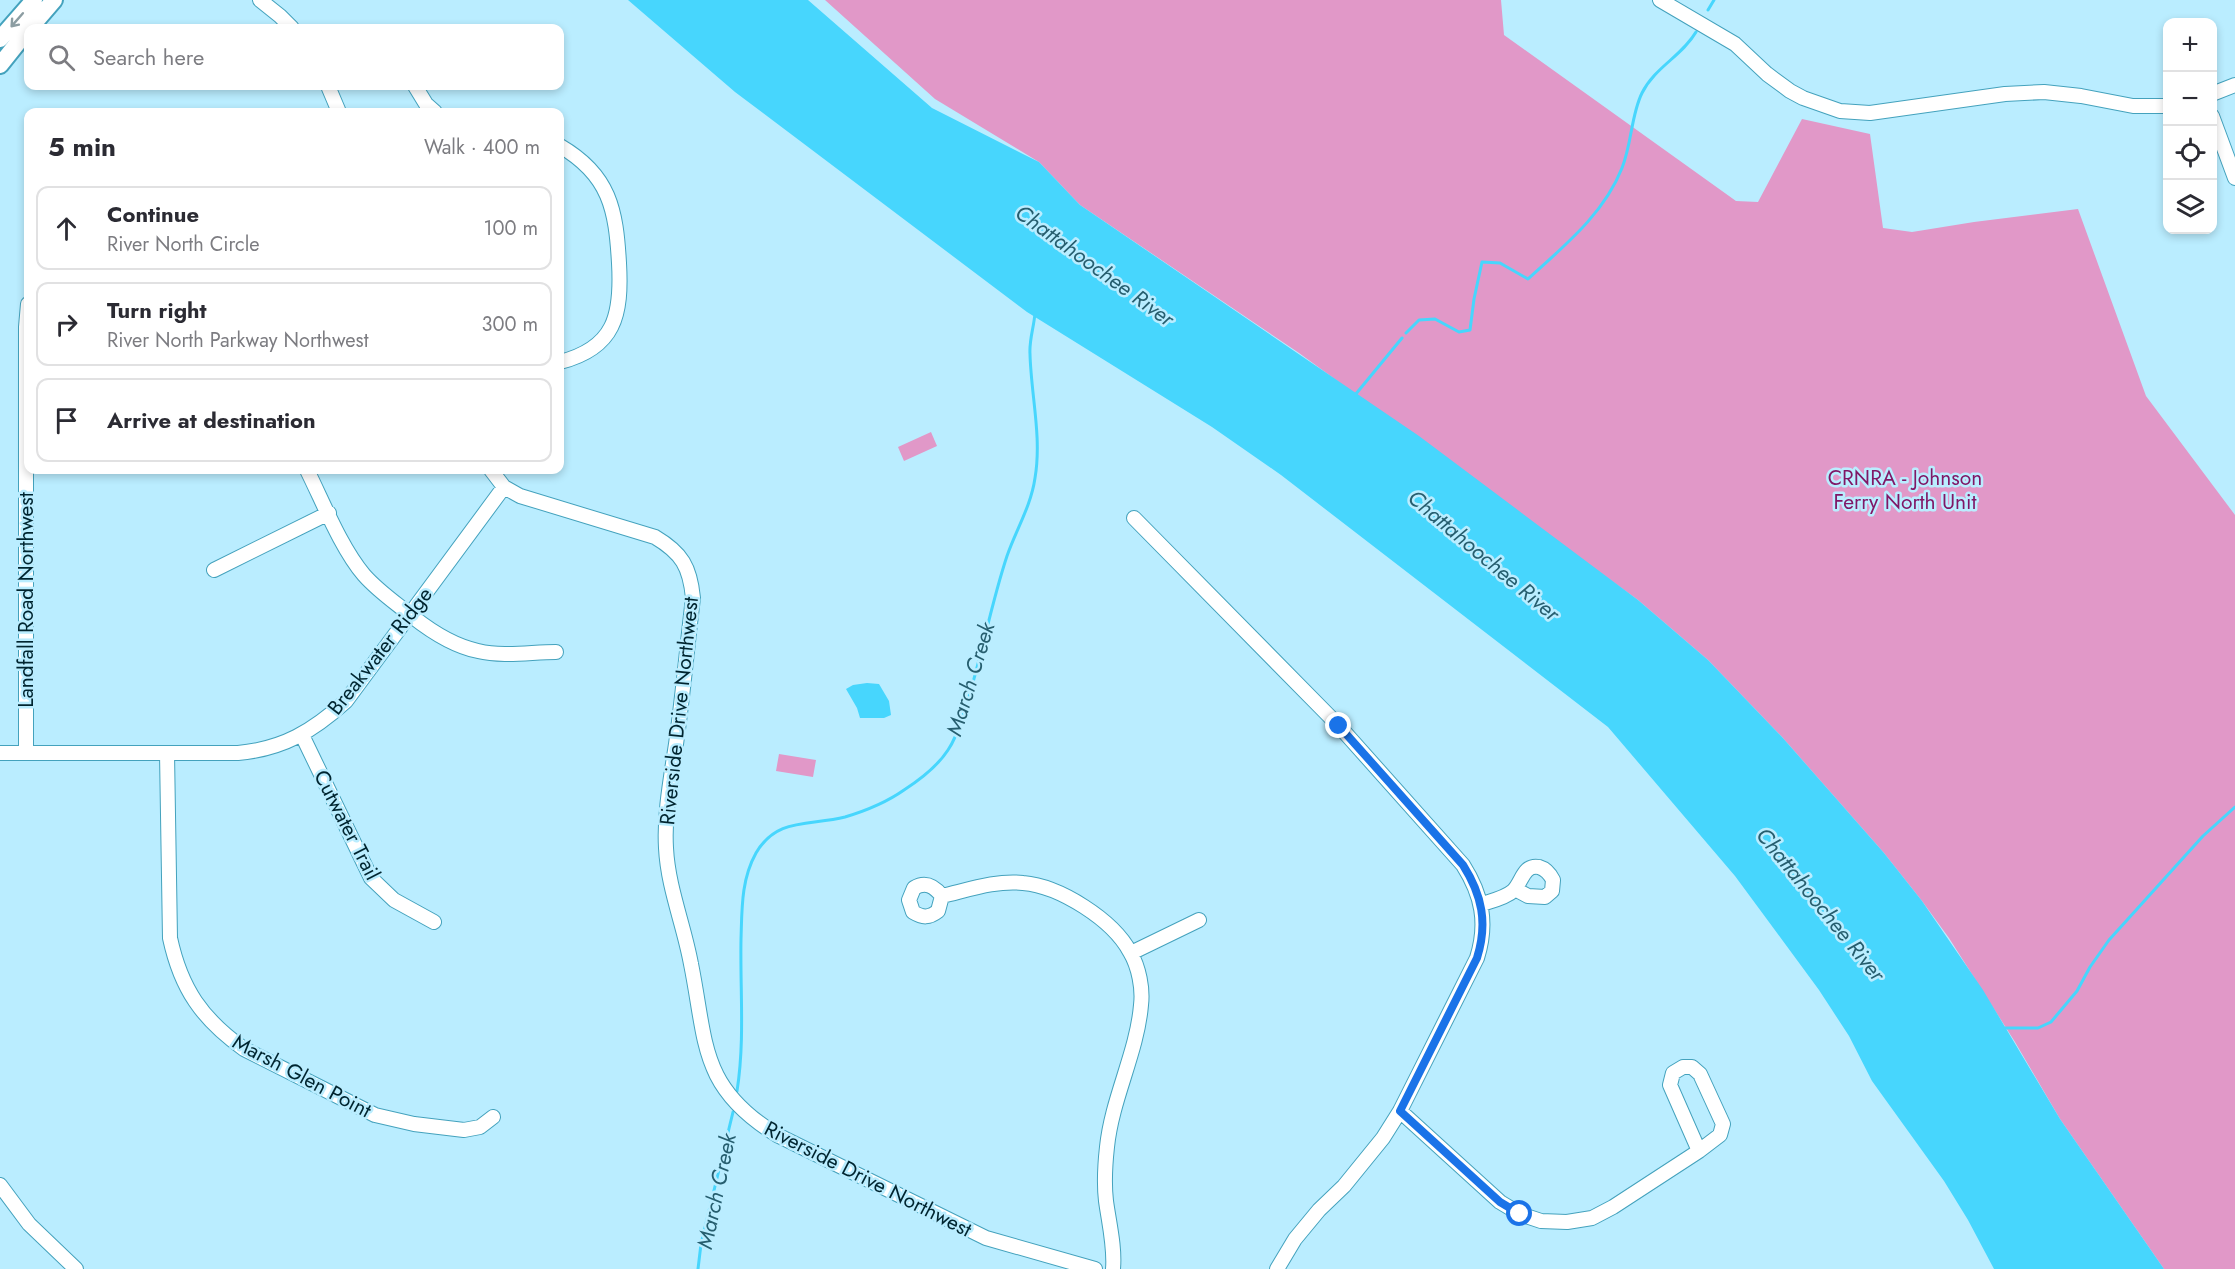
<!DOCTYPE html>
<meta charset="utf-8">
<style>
body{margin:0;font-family:Jost,sans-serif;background:#f2f2f3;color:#2b2b33}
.controls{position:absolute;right:18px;top:18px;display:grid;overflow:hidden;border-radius:12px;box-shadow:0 3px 9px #0003}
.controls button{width:54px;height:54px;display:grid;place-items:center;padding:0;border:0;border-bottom:2px solid #e1e1e2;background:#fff;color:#2b2b33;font:30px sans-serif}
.stop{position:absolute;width:18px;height:18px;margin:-14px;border:4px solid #1a73e8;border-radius:50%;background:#fff}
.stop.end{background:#1a73e8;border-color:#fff;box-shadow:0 2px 6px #0008}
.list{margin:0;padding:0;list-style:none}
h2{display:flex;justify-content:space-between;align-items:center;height:78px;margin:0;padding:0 24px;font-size:26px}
h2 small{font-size:20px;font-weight:400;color:#7c7c81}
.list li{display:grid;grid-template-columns:39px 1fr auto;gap:18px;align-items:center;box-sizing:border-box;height:84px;margin:0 12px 12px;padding:0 12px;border:2px solid #e1e1e2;border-radius:12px}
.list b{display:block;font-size:22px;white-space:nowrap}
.list p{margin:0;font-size:20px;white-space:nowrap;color:#7c7c81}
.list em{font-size:20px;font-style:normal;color:#7c7c81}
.icon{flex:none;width:33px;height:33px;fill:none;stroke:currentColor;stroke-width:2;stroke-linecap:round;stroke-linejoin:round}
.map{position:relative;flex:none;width:2235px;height:1269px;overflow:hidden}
.search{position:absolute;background:#fff;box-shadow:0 3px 9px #0003;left:24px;top:24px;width:540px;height:66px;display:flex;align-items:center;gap:15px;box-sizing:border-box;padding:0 21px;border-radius:12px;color:#7c7c81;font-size:22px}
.panel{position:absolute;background:#fff;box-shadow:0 3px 9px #0003;left:24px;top:108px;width:540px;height:366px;border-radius:12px}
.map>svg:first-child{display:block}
</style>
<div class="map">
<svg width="2235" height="1269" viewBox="0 0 2235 1269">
<rect width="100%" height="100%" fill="#baedff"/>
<path fill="#e198c8" d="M 825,0 L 1501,0 L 1504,35 L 1736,201 L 1758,202 L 1802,119 L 1870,134 L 1883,228 L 1912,232 L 1974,222 L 2078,209 L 2146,396 L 2235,515 L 2235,1269 L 2164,1269 L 2060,1119 L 2015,1042 L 1949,938 L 1922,901 L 1884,853 L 1782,737 L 1708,660 L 1638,600 L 1299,353 L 1080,205 L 1039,162 L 935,99 Z
M 931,432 L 937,446 L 904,461 L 898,447 Z
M 779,754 L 816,760 L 813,777 L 776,771 Z"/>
<path fill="#47d6fd" d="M 628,0 L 808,0 L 932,108 L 1039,162 L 1080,205 L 1419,436 L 1638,600 L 1708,660 L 1782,737 L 1884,853 L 1922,901 L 1983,990 L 2060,1119 L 2164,1269 L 1994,1269 L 1968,1220 L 1944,1181 L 1872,1081 L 1849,1036 L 1819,990 L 1735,876 L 1608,727 L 1281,475 L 1212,427 L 1027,312 L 735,92 Z
M 867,683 L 879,684 L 889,701 L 891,715 L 884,718 L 860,718 L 857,708 L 846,689 L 853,685 Z"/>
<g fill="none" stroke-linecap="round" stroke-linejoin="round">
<path stroke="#47d6fd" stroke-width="3" d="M 1708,10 L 1714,0
M 1406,333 L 1419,320 L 1435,319 L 1459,332 L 1470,330 L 1474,299 L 1482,262 L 1500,263 L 1528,279 C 1564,246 1604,214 1622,168 C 1632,143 1631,115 1642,93 C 1655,67 1682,56 1696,32
M 1355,395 L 1402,338
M 2005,1028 L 2038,1028 L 2051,1022 L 2077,991 L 2090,967 L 2109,940 L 2203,836 L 2235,807
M 737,1091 C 745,1041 740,989 741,939 C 742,909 741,880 756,853 C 777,817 809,826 845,817 C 865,811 887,802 904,790 C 921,779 937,767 948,750 C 958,736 961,719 967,703 C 982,655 991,604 1007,556 C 1016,530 1031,506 1035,478 C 1042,437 1031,395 1030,354 C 1029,340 1034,327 1035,313
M 698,1269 L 701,1244 L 733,1112"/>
<g stroke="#44a2bd" stroke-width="16">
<path id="minor" d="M 260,0 L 280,16 L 292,28
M 1660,0 L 1735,44 L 1767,74 L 1790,91 L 1803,98 L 1840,111 L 1870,113 L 2005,94 L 2044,92 L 2081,96 L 2133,106 L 2168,106
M 328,86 L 339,112
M 415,86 L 426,104 L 435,112
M 2212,94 L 2235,85
M 2212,116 L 2235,178
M 560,146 C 610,175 616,210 619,263 C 622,315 615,348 560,362
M 307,470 C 323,502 341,548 364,575 C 379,592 396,603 413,617 C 432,632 454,646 478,651 C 503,657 531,652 556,652
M 491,470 L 504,487 L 520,496 L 655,537 C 682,553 690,567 693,598 C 687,647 683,695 676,744 C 671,778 664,813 666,848 C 668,888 684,925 691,964 C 707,1043 699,1087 777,1135 L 986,1238 L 1095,1269
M 1134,518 L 1339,726 L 1463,865 C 1482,895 1488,923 1477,958 L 1400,1111 L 1383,1138 L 1344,1186 L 1319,1210 L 1295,1239 L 1277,1269
M 214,570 L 329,513
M 302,735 L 371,878 L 394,900 L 434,922
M 26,752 L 26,327 L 28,304
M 0,753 L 238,753 C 283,749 313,731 346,701 L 504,487
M 167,753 L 170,938 C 181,989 202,1019 244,1049 L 375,1115 L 414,1124 L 464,1130 L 480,1127 L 493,1117
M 942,896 L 938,911 C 929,918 923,918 913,912 L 909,900 L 914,888 C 926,881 934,886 942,896 C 968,890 996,880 1023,883 C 1060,886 1113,920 1130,952 C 1139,967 1143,989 1141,1005 C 1137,1053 1112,1098 1107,1147 C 1105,1165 1104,1184 1106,1201 C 1109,1223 1115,1247 1113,1269
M 1482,904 C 1491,901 1505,898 1513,891 C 1522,883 1523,864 1539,867 C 1546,869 1550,874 1553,880 L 1552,891 L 1545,897 L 1528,896 L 1515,889
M 1131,953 L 1199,920
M 1683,1067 L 1692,1067 L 1700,1074 L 1723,1124 L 1720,1135 L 1699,1151 L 1670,1085 L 1673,1073 Z
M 1400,1111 L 1500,1202 L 1520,1214 L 1541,1221 L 1567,1222 L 1592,1218 L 1613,1207 L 1699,1151
M 0,1185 L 29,1224 L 76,1269"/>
</g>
<g stroke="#44a2bd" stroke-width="20">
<path id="major" d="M 30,28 L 54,0
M 0,39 L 34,0
M 0,65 L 28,30"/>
</g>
<use href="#minor" stroke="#fff" stroke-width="14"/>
<use href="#major" stroke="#fff" stroke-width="16"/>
</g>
<defs><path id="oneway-shaft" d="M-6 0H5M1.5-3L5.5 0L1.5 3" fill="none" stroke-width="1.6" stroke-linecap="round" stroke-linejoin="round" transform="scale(1.5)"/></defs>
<use stroke="#8c9da2" href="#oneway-shaft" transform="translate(17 20) rotate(131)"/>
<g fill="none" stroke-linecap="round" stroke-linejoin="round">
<path stroke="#1a73e8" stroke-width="8" d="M 1339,726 L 1463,865 C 1482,895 1488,923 1477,958 L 1400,1111 L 1500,1202 L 1520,1214"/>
</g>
<g text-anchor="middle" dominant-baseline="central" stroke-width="5" stroke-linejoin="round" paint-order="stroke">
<g font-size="21" fill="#801766" stroke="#baedff">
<text x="1905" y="478">CRNRA - Johnson<tspan x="1905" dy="24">Ferry North Unit</tspan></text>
</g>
<g font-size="21" fill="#002530" stroke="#baedff">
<text transform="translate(26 600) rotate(-90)">Landfall Road Northwest</text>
<text transform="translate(380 651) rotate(-52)">Breakwater Ridge</text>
<text transform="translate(679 711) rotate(-84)">Riverside Drive Northwest</text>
<text transform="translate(347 825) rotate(63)">Cutwater Trail</text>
<text transform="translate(302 1076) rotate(28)">Marsh Glen Point</text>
<text transform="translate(868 1179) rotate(27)">Riverside Drive Northwest</text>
</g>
<g font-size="22" font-style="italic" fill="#265e6f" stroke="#baedff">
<text transform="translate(1095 265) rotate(36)">Chattahoochee River</text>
<text transform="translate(1484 555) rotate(40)">Chattahoochee River</text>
<text transform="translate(970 679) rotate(-73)">March Creek</text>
<text transform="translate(1821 904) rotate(51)">Chattahoochee River</text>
<text transform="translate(716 1191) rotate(-78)">March Creek</text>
</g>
</g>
</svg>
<div class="controls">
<button>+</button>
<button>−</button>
<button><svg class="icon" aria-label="locate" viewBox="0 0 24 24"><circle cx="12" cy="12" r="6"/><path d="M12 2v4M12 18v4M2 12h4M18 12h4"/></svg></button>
<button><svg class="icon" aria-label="layers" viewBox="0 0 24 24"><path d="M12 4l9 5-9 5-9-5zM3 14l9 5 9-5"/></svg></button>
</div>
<div class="stop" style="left:1520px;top:1214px"></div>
<div class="stop end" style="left:1339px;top:726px"></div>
<div class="search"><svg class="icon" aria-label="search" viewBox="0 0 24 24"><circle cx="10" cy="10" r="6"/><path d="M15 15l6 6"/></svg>Search here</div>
<section class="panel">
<h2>5 min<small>Walk · 400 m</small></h2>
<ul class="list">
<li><svg class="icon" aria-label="ahead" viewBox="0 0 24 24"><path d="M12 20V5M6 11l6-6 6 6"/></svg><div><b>Continue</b><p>River North Circle</p></div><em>100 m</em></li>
<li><svg class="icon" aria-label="right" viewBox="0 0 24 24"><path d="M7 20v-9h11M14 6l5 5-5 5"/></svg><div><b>Turn right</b><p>River North Parkway Northwest</p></div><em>300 m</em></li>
<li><svg class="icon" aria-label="arrive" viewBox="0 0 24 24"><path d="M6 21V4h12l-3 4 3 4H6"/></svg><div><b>Arrive at destination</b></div></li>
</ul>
</section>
</div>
